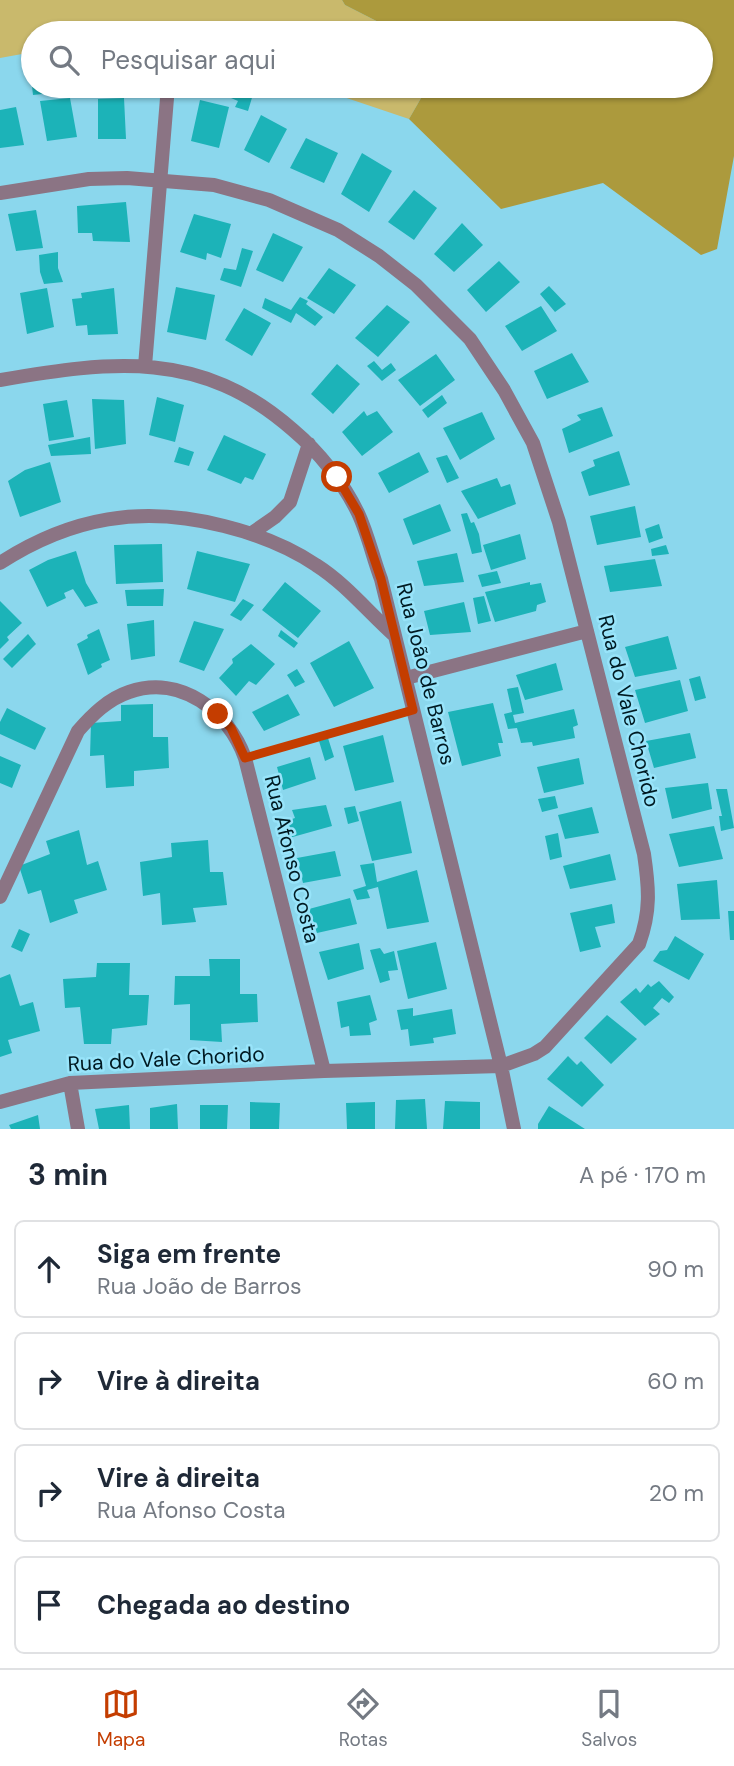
<!DOCTYPE html>
<html lang="pt">
<meta charset="utf-8">
<style>
body{margin:0;font-family:"DM Sans",sans-serif;background:#f2f2f3;color:#1f2937}
.stop{position:absolute;width:21px;height:21px;margin:-16px;border:5px solid #c43d00;border-radius:50%;background:#fff}
.stop.end{background:#c43d00;border-color:#fff;box-shadow:0 2px 7px #0008}
.list{margin:0;padding:0;list-style:none}
h2{display:flex;justify-content:space-between;align-items:center;height:91px;margin:0;padding:0 28px;font-size:30px}
h2 small{font-size:23px;font-weight:400;color:#747a83}
.list li{display:grid;grid-template-columns:46px 1fr auto;gap:21px;align-items:center;box-sizing:border-box;height:98px;margin:0 14px 14px;padding:0 14px;border:2px solid #e0e1e3;border-radius:10px}
.list b{display:block;font-size:26px;white-space:nowrap}
.list p{margin:0;font-size:23px;white-space:nowrap;color:#747a83}
.list em{font-size:23px;font-style:normal;color:#747a83}
.icon{flex:none;width:38px;height:38px;fill:none;stroke:currentColor;stroke-width:2;stroke-linecap:round;stroke-linejoin:round}
.map{position:relative;flex:none;width:734px;height:1129px;overflow:hidden}
.search{position:absolute;background:#fff;box-shadow:0 2px 5px #0004;left:21px;right:21px;top:21px;height:77px;display:flex;align-items:center;gap:18px;box-sizing:border-box;padding:0 24px;border-radius:38px;color:#747a83;font-size:26px}
.sheet{height:539px;background:#fff}
nav{display:flex;justify-content:space-around;align-items:center;box-sizing:border-box;height:98px;border-top:2px solid #e0e1e3;background:#fff;font-size:19px;color:#747a83}
nav a{display:grid;justify-items:center;gap:4px}
nav .on{color:#c43d00}
.map>svg:first-child{display:block}
</style>
<div class="map">
<svg width="734" height="1129" viewBox="0 0 734 1129">
<rect width="100%" height="100%" fill="#8bd7ed"/>
<path fill="#c9b96c" d="M 0,0 L 342,0 L 345,5 L 400,33 L 153,33 L 146,31 L 134,33 L 33,33 L 33,52 L 0,58 Z
M 311,86 L 428,86 L 409,119 Z"/>
<path fill="#ac9a3d" d="M 342,0 L 734,0 L 734,156 L 717,249 L 701,255 L 603,183 L 501,209 L 409,119 L 428,86 L 701,86 L 701,33 L 400,33 L 345,5 Z"/>
<path fill="#1cb3b8" d="M 32,86 L 60,86 L 62,92 L 33,95 Z
M 86,86 L 142,86 L 142,93 L 86,88 Z
M 203,86 L 239,86 L 254,91 L 248,111 L 235,107 L 238,101 Z
M 70,98 L 77,137 L 47,141 L 40,101 Z
M 124,98 L 126,139 L 98,139 L 98,99 Z
M 200,100 L 229,107 L 219,148 L 191,141 Z
M 16,107 L 24,145 L 0,148 L 0,110 Z
M 261,115 L 287,129 L 269,163 L 244,150 Z
M 306,138 L 338,153 L 324,183 L 290,168 Z
M 362,153 L 392,171 L 369,212 L 341,194 Z
M 414,190 L 437,208 L 414,240 L 388,222 Z
M 126,202 L 130,242 L 93,241 L 92,233 L 78,233 L 77,206 Z
M 36,210 L 43,248 L 16,251 L 8,214 Z
M 194,214 L 231,224 L 221,258 L 207,253 L 206,260 L 180,252 Z
M 462,223 L 483,245 L 454,272 L 434,254 Z
M 273,233 L 303,247 L 283,282 L 256,270 Z
M 242,248 L 253,251 L 241,287 L 220,280 L 224,268 L 236,270 Z
M 58,252 L 58,268 L 63,282 L 44,284 L 40,272 L 39,255 Z
M 499,261 L 520,282 L 486,312 L 467,290 Z
M 329,268 L 356,285 L 334,314 L 307,298 Z
M 549,286 L 566,304 L 555,312 L 540,294 Z
M 176,287 L 215,295 L 206,340 L 167,332 Z
M 47,288 L 54,327 L 27,334 L 20,293 Z
M 114,288 L 118,334 L 88,335 L 87,325 L 76,326 L 72,299 L 82,298 L 81,293 Z
M 300,297 L 308,301 L 306,304 L 323,317 L 315,326 L 296,313 L 291,323 L 262,308 L 265,298 L 291,310 Z
M 387,305 L 410,322 L 378,357 L 355,338 Z
M 541,306 L 557,331 L 522,351 L 505,326 Z
M 244,308 L 271,323 L 252,356 L 225,340 Z
M 572,353 L 589,382 L 547,399 L 534,371 Z
M 436,354 L 455,380 L 420,406 L 398,380 Z
M 374,361 L 382,370 L 391,363 L 396,370 L 382,381 L 367,366 Z
M 337,364 L 360,384 L 333,414 L 311,394 Z
M 442,395 L 447,403 L 428,418 L 422,410 Z
M 157,397 L 184,405 L 175,442 L 149,435 Z
M 92,399 L 124,400 L 126,444 L 95,449 Z
M 67,400 L 74,437 L 49,441 L 43,404 Z
M 602,407 L 613,436 L 569,453 L 562,429 L 581,420 L 577,415 Z
M 364,411 L 367,416 L 377,411 L 393,432 L 362,456 L 342,432 Z
M 482,412 L 495,439 L 460,460 L 443,428 Z
M 224,435 L 266,454 L 253,480 L 245,477 L 241,484 L 207,470 Z
M 90,437 L 91,454 L 51,456 L 48,445 Z
M 179,447 L 194,452 L 189,466 L 174,462 Z
M 619,451 L 630,485 L 589,496 L 581,472 L 595,466 L 593,460 Z
M 419,452 L 429,472 L 389,493 L 378,473 Z
M 447,455 L 459,478 L 447,483 L 436,458 Z
M 50,462 L 61,502 L 20,517 L 8,481 L 25,470 Z
M 497,478 L 501,487 L 510,484 L 516,504 L 478,519 L 461,491 Z
M 440,504 L 451,531 L 413,545 L 403,519 Z
M 635,506 L 641,537 L 597,545 L 590,516 Z
M 467,513 L 471,523 L 474,522 L 479,534 L 482,552 L 472,554 L 461,514 Z
M 659,524 L 663,538 L 649,543 L 645,529 Z
M 520,534 L 526,559 L 491,570 L 483,545 Z
M 162,544 L 163,582 L 116,584 L 114,545 Z
M 666,545 L 669,554 L 652,556 L 651,549 Z
M 76,551 L 86,583 L 98,603 L 85,607 L 73,589 L 64,593 L 66,598 L 47,607 L 29,570 L 48,560 Z
M 197,551 L 250,564 L 235,602 L 187,589 Z
M 457,553 L 464,582 L 424,586 L 417,561 Z
M 655,559 L 662,586 L 610,592 L 604,566 Z
M 497,571 L 501,583 L 482,587 L 478,575 Z
M 285,582 L 321,611 L 298,638 L 262,610 Z
M 530,582 L 530,585 L 541,583 L 546,602 L 537,605 L 536,611 L 495,622 L 485,592 Z
M 164,589 L 163,606 L 127,606 L 125,590 Z
M 484,596 L 491,621 L 478,624 L 473,598 Z
M 243,599 L 254,605 L 241,621 L 230,615 Z
M 0,601 L 22,623 L 7,637 L 9,640 L 0,649 Z
M 464,602 L 471,632 L 430,635 L 424,611 Z
M 154,620 L 155,656 L 131,660 L 127,624 Z
M 194,621 L 224,629 L 204,671 L 179,662 Z
M 99,629 L 110,660 L 101,664 L 102,667 L 88,675 L 77,644 L 88,638 L 87,635 Z
M 281,630 L 298,643 L 294,648 L 278,636 Z
M 28,634 L 36,644 L 12,668 L 3,659 Z
M 668,636 L 677,669 L 635,677 L 625,647 Z
M 349,641 L 374,688 L 334,707 L 310,663 Z
M 251,644 L 275,664 L 256,685 L 249,681 L 236,696 L 219,678 L 233,663 L 232,659 Z
M 556,663 L 563,690 L 525,700 L 516,675 Z
M 297,669 L 305,682 L 295,687 L 287,675 Z
M 700,676 L 706,698 L 695,701 L 689,679 Z
M 680,680 L 688,711 L 645,723 L 635,690 Z
M 518,687 L 524,713 L 513,715 L 515,723 L 574,709 L 578,725 L 573,727 L 575,738 L 533,746 L 532,742 L 521,743 L 517,728 L 508,729 L 504,714 L 512,712 L 507,689 Z
M 288,694 L 300,715 L 264,731 L 252,712 Z
M 493,703 L 503,743 L 498,743 L 501,756 L 462,766 L 448,712 Z
M 153,704 L 153,737 L 168,737 L 169,768 L 134,771 L 134,786 L 106,788 L 104,755 L 90,756 L 91,723 L 121,721 L 121,705 Z
M 7,708 L 46,728 L 35,750 L 0,734 L 0,722 Z
M 690,733 L 696,758 L 654,768 L 646,741 Z
M 383,735 L 394,782 L 355,791 L 343,746 Z
M 328,738 L 334,757 L 325,761 L 319,741 Z
M 0,756 L 21,765 L 12,788 L 0,783 Z
M 310,757 L 316,779 L 283,790 L 277,767 Z
M 579,758 L 584,784 L 544,793 L 537,767 Z
M 708,783 L 712,809 L 672,819 L 665,788 Z
M 716,789 L 727,789 L 734,828 L 721,831 L 719,816 L 722,816 Z
M 555,796 L 558,808 L 542,812 L 538,799 Z
M 401,801 L 412,853 L 372,861 L 359,812 Z
M 326,805 L 332,826 L 289,838 L 286,821 L 295,818 L 292,810 Z
M 355,806 L 359,821 L 348,824 L 344,808 Z
M 592,807 L 599,833 L 565,839 L 558,815 Z
M 714,826 L 723,859 L 679,867 L 669,834 Z
M 79,830 L 87,865 L 98,861 L 107,890 L 74,900 L 78,913 L 50,923 L 41,890 L 28,894 L 19,866 L 50,854 L 46,841 Z
M 558,833 L 562,857 L 550,860 L 545,836 Z
M 208,840 L 210,872 L 223,872 L 227,905 L 193,908 L 196,922 L 162,925 L 160,893 L 143,896 L 140,862 L 172,857 L 171,843 Z
M 335,851 L 341,876 L 303,883 L 297,858 Z
M 610,854 L 616,880 L 570,889 L 563,866 Z
M 374,863 L 377,882 L 417,870 L 429,922 L 387,929 L 378,887 L 367,890 L 370,898 L 357,900 L 353,890 L 366,886 L 360,865 Z
M 717,880 L 720,919 L 681,920 L 677,884 Z
M 350,898 L 357,924 L 317,933 L 309,909 Z
M 612,904 L 615,923 L 595,927 L 601,947 L 580,952 L 570,913 Z
M 728,911 L 734,911 L 734,940 L 730,940 Z
M 19,929 L 30,934 L 22,952 L 11,947 Z
M 675,936 L 704,954 L 689,980 L 653,961 L 660,951 L 667,950 Z
M 436,942 L 447,989 L 408,999 L 397,951 Z
M 359,943 L 364,969 L 328,980 L 319,952 Z
M 380,948 L 384,954 L 394,951 L 398,970 L 388,971 L 390,980 L 380,983 L 370,950 Z
M 209,959 L 240,959 L 240,994 L 257,994 L 258,1022 L 221,1024 L 222,1042 L 190,1040 L 190,1004 L 174,1005 L 175,976 L 210,976 Z
M 97,963 L 130,963 L 129,995 L 149,995 L 147,1025 L 112,1029 L 111,1044 L 84,1044 L 80,1007 L 65,1008 L 63,979 L 96,977 Z
M 10,974 L 20,1006 L 33,1002 L 40,1031 L 8,1040 L 12,1053 L 0,1057 L 0,978 Z
M 659,981 L 674,997 L 669,1003 L 662,998 L 653,1008 L 660,1014 L 645,1026 L 620,1002 L 636,988 L 640,993 L 648,984 L 651,987 Z
M 370,995 L 377,1020 L 369,1023 L 371,1035 L 350,1036 L 349,1026 L 341,1028 L 337,1002 Z
M 413,1008 L 413,1016 L 452,1009 L 456,1034 L 433,1038 L 434,1043 L 410,1046 L 408,1029 L 401,1030 L 397,1010 Z
M 607,1015 L 637,1039 L 611,1064 L 584,1038 Z
M 568,1056 L 577,1065 L 581,1061 L 604,1085 L 582,1107 L 547,1079 Z
M 425,1099 L 427,1129 L 395,1129 L 396,1100 Z
M 445,1101 L 480,1102 L 480,1129 L 443,1129 Z
M 250,1102 L 280,1103 L 279,1129 L 250,1129 Z
M 375,1102 L 375,1129 L 347,1129 L 346,1103 Z
M 177,1104 L 178,1129 L 150,1129 L 150,1108 Z
M 129,1105 L 130,1129 L 99,1129 L 95,1109 Z
M 200,1105 L 228,1105 L 227,1129 L 200,1129 Z
M 549,1106 L 585,1129 L 538,1129 L 538,1124 Z
M 38,1115 L 40,1129 L 11,1129 L 9,1125 Z"/>
<g fill="none" stroke-linecap="round" stroke-linejoin="round">
<path stroke="#467988" stroke-width="3.5" stroke-dasharray="5 3.5" stroke-linecap="butt" d="M 261,753 L 398,714"/>
<path stroke="#8b7484" stroke-width="14" d="M 0,193 L 89,179 L 127,178 L 214,185 L 269,200 L 338,230 L 379,256 L 416,285 L 470,339 L 504,390 L 533,443 L 559,522 L 644,854 C 649,888 651,911 639,944 L 545,1047 L 534,1054 L 501,1066 L 324,1071 L 70,1083 L 0,1102
M 145,366 L 168,86
M 0,380 C 112,361 201,349 293,430 C 319,452 343,482 358,513 C 368,534 373,558 381,579 L 501,1066 L 514,1129
M 252,533 L 275,517 L 290,502 L 309,444
M 0,563 C 71,517 142,505 224,526 C 256,534 288,546 316,565 C 346,584 369,613 395,636
M 406,678 L 587,631
M 0,897 L 78,731 C 92,715 108,699 129,692 C 181,674 228,711 245,758 L 324,1071
M 70,1083 L 78,1129"/>
</g>
<g fill="none" stroke-linecap="round" stroke-linejoin="round">
<path stroke="#c43d00" stroke-width="9" d="M 218,714 L 231,728 L 245,758 L 413,710 L 381,579 L 359,514 L 337,477"/>
</g>
<g text-anchor="middle" dominant-baseline="central" stroke-width="5" stroke-linejoin="round" paint-order="stroke">
<g font-size="21" fill="#001a22" stroke="#98e4fa">
<text transform="translate(426 674) rotate(76)">Rua João de Barros</text>
<text transform="translate(629 711) rotate(76)">Rua do Vale Chorido</text>
<text transform="translate(292 859) rotate(76)">Rua Afonso Costa</text>
<text transform="translate(166 1059) rotate(-3)">Rua do Vale Chorido</text>
</g>
</g>
</svg>
<div class="stop" style="left:337px;top:477px"></div>
<div class="stop end" style="left:218px;top:714px"></div>
<div class="search"><svg class="icon" aria-label="search" viewBox="0 0 24 24"><circle cx="10" cy="10" r="6"/><path d="M15 15l6 6"/></svg>Pesquisar aqui</div>
</div>
<section class="sheet">
<h2>3 min<small>A pé · 170 m</small></h2>
<ul class="list">
<li><svg class="icon" aria-label="ahead" viewBox="0 0 24 24"><path d="M12 20V5M6 11l6-6 6 6"/></svg><div><b>Siga em frente</b><p>Rua João de Barros</p></div><em>90 m</em></li>
<li><svg class="icon" aria-label="right" viewBox="0 0 24 24"><path d="M7 20v-9h11M14 6l5 5-5 5"/></svg><div><b>Vire à direita</b></div><em>60 m</em></li>
<li><svg class="icon" aria-label="right" viewBox="0 0 24 24"><path d="M7 20v-9h11M14 6l5 5-5 5"/></svg><div><b>Vire à direita</b><p>Rua Afonso Costa</p></div><em>20 m</em></li>
<li><svg class="icon" aria-label="arrive" viewBox="0 0 24 24"><path d="M6 21V4h12l-3 4 3 4H6"/></svg><div><b>Chegada ao destino</b></div></li>
</ul>
</section>
<nav>
<a class="on"><svg class="icon" aria-label="map" viewBox="0 0 24 24"><path d="M3 6l6-2 6 2 6-2v14l-6 2-6-2-6 2zM9 4v14M15 6v14"/></svg>Mapa</a>
<a><svg class="icon" aria-label="directions" viewBox="0 0 24 24"><path d="M12 3l9 9-9 9-9-9zM9 14v-3h6M13 9l2 2-2 2"/></svg>Rotas</a>
<a><svg class="icon" aria-label="saved" viewBox="0 0 24 24"><path d="M7 4h10v16l-5-4-5 4z"/></svg>Salvos</a>
</nav>
